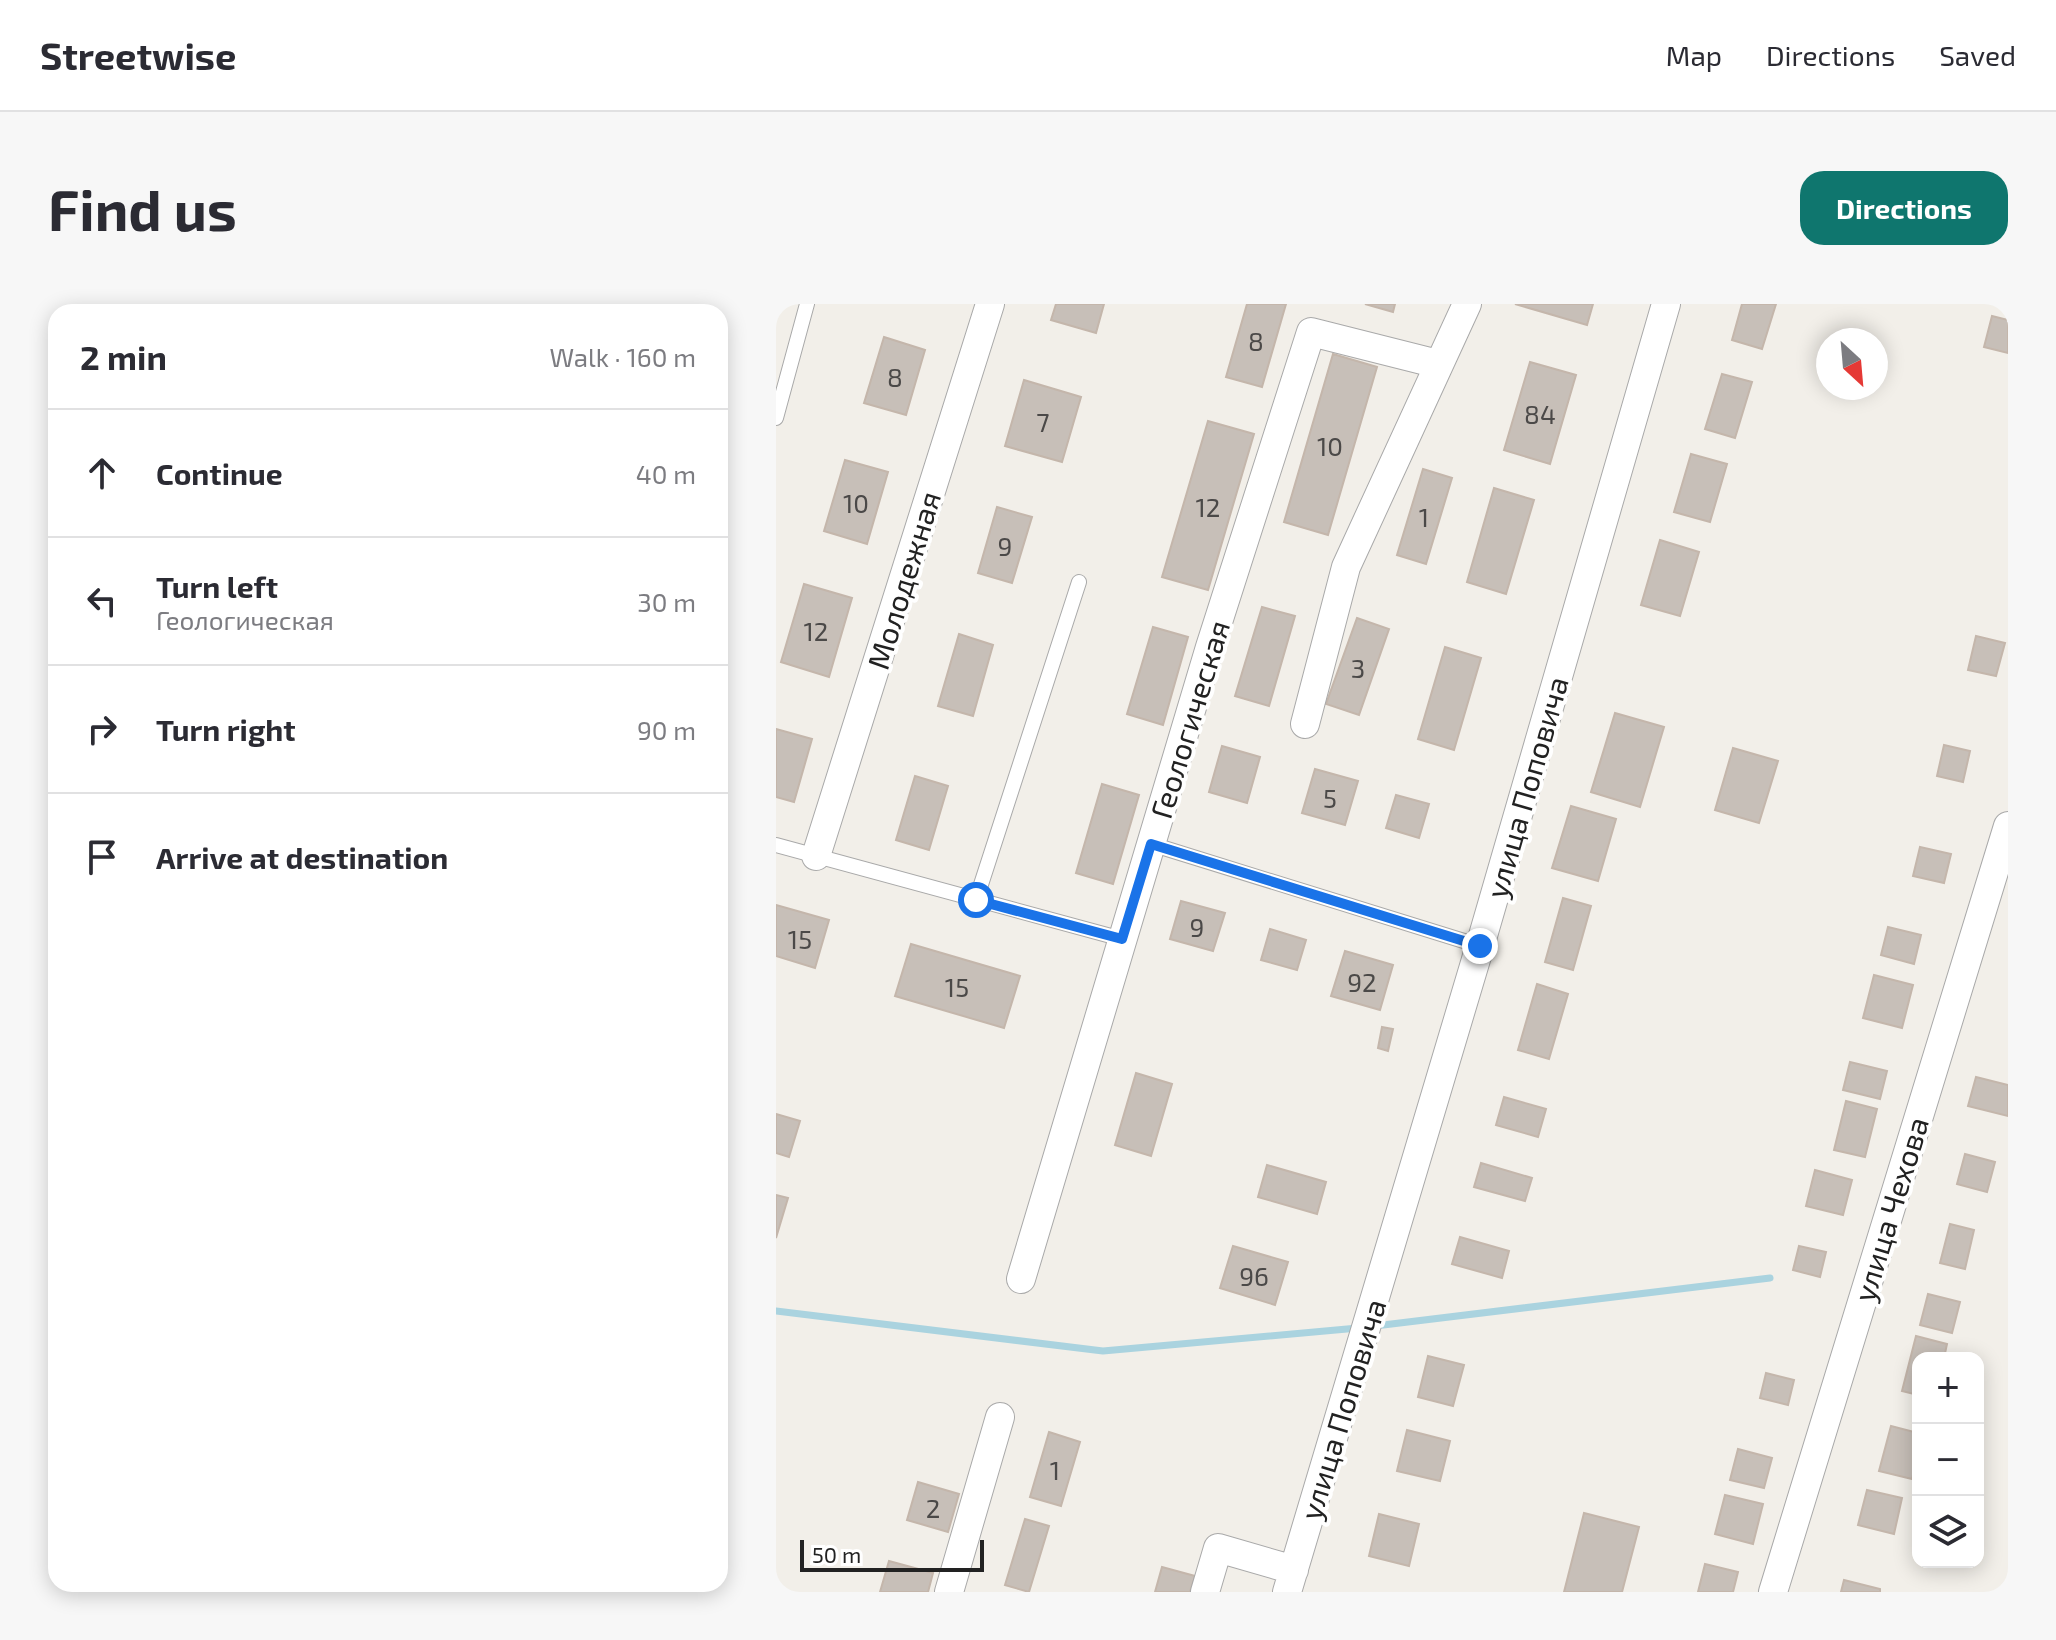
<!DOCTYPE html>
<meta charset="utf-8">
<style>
body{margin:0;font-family:"Exo 2",sans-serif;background:#f7f7f7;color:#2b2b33}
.controls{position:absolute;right:24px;bottom:24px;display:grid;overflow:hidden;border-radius:16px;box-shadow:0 4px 20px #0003}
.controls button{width:72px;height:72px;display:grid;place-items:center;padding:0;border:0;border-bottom:2px solid #e1e1e2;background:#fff;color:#2b2b33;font:40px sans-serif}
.compass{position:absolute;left:1040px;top:24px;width:72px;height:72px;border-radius:50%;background:#fff;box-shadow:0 4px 20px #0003;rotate:154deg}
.scale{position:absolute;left:24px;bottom:20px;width:184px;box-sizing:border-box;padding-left:8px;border:4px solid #222;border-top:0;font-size:22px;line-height:28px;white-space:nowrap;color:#222;-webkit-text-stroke:6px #fff;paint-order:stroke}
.stop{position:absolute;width:24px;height:24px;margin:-18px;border:6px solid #1a73e8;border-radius:50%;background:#fff}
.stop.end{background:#1a73e8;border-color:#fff;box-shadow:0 2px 8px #0008}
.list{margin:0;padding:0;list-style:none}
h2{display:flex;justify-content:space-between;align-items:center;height:104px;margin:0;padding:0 32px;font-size:34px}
h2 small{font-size:26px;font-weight:400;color:#7c7c81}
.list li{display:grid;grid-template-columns:52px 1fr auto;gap:24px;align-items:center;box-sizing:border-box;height:128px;padding:0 32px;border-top:2px solid #e1e1e2}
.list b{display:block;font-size:30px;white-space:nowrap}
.list p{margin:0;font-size:26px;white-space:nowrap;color:#7c7c81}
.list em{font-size:26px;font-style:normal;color:#7c7c81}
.icon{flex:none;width:44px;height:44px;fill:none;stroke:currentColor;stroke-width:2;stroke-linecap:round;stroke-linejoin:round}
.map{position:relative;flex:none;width:1232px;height:1288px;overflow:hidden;border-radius:24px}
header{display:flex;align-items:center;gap:48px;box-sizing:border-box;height:112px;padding:0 40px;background:#fff;border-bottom:2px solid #e1e1e2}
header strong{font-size:38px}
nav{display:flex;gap:44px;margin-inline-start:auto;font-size:28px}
.intro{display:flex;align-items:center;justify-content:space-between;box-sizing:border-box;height:192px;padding:0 48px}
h1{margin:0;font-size:56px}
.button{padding:20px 36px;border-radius:24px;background:#0f766e;color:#fff;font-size:28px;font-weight:700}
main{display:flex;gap:48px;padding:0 48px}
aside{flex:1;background:#fff;border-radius:24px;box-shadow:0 4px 20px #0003}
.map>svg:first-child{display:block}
</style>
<header>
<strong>Streetwise</strong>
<nav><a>Map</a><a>Directions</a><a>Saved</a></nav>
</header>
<div class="intro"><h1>Find us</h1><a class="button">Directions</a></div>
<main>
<aside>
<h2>2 min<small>Walk · 160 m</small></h2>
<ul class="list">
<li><svg class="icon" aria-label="ahead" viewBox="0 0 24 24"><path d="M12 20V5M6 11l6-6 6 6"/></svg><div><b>Continue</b></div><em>40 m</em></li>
<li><svg class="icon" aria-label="left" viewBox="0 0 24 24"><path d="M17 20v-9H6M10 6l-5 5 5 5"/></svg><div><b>Turn left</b><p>Геологическая</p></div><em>30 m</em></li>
<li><svg class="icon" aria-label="right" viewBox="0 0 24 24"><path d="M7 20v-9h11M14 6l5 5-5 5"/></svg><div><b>Turn right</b></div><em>90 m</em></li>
<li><svg class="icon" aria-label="arrive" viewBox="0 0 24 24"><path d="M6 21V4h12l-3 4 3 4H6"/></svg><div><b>Arrive at destination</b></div></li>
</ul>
</aside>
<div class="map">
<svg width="1232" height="1288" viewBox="0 0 1232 1288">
<rect width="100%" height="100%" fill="#f2efe9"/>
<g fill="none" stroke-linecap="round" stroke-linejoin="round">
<path stroke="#aad3df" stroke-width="7" d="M 0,1007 L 327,1047 L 582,1024
M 599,1022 L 994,974"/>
</g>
<path fill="#c7bfb8" stroke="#c4b6ab" stroke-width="2" d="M 280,0 L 328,0 L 320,29 L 275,16 Z
M 471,0 L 510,0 L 486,83 L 450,73 Z
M 589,0 L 619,0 L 617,8 Z
M 739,0 L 817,0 L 811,21 Z
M 966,0 L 1000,0 L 986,45 L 956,36 Z
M 1216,12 L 1232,16 L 1232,49 L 1208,43 Z
M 108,33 L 149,46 L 130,111 L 88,99 Z
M 557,50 L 601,63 L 552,231 L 508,218 Z
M 754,58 L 800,71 L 774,160 L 728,146 Z
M 946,70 L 976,78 L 959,134 L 929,125 Z
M 248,76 L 305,93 L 286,158 L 229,142 Z
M 432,117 L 478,130 L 432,286 L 386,273 Z
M 915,150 L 951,160 L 934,218 L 898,208 Z
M 69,156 L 112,168 L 91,240 L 48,227 Z
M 647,165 L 676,174 L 650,260 L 621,251 Z
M 718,184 L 758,196 L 730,290 L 691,278 Z
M 221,203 L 256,213 L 236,279 L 202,269 Z
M 884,236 L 923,248 L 904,312 L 865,301 Z
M 28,280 L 76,294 L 53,373 L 5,358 Z
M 486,303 L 519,312 L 493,402 L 459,392 Z
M 581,314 L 613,325 L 583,411 L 550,400 Z
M 377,323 L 412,333 L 387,421 L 351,410 Z
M 183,330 L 217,341 L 197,412 L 162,402 Z
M 1200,332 L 1229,339 L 1220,372 L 1192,366 Z
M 669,343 L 705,354 L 678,446 L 642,435 Z
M 839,409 L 888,423 L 864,503 L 815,488 Z
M 0,425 L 36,435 L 18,498 L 0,493 Z
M 1168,441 L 1194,447 L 1187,478 L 1161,472 Z
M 446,442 L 484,453 L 471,499 L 433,488 Z
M 957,444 L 1002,457 L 983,519 L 939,506 Z
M 539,465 L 582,477 L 569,521 L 526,509 Z
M 139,472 L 172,482 L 153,546 L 120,536 Z
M 326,480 L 363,491 L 337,580 L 300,569 Z
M 620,491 L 653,500 L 643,534 L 610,524 Z
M 795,502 L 840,515 L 822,577 L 776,564 Z
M 1144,543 L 1175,550 L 1168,579 L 1137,572 Z
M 787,594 L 815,602 L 797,666 L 769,658 Z
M 405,597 L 449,609 L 437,647 L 394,635 Z
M 0,601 L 53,616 L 39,664 L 0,652 Z
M 1112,623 L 1145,631 L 1138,660 L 1105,651 Z
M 494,625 L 530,636 L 521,666 L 485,656 Z
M 135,640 L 244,672 L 228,724 L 119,692 Z
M 569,647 L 617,661 L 604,706 L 555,692 Z
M 1098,671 L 1137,681 L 1126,724 L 1087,714 Z
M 761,680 L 792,690 L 773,755 L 742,746 Z
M 606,723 L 617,725 L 612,747 L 602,744 Z
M 1074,758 L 1111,767 L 1104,795 L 1067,786 Z
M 360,769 L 396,780 L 375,852 L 339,841 Z
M 1200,773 L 1232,781 L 1232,812 L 1192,802 Z
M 728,793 L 770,805 L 762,833 L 720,821 Z
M 1070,797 L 1101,805 L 1089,853 L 1058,846 Z
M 0,810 L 24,817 L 13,853 L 0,849 Z
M 1189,850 L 1219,858 L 1211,888 L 1181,880 Z
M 705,859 L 756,874 L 749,897 L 698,883 Z
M 491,861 L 550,878 L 541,910 L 482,893 Z
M 1039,866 L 1076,876 L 1067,911 L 1030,902 Z
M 0,891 L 12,894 L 0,934 Z
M 1174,920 L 1198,926 L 1189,965 L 1164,959 Z
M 684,933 L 733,947 L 726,974 L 676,960 Z
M 457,942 L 512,958 L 499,1001 L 444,984 Z
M 1023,942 L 1050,948 L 1044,973 L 1017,966 Z
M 1152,990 L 1184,998 L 1176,1029 L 1144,1021 Z
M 1140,1032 L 1171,1040 L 1168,1054 L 1142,1054 L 1142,1091 L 1126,1087 Z
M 652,1052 L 688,1061 L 677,1102 L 642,1093 Z
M 990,1069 L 1018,1076 L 1012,1101 L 984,1094 Z
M 1115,1122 L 1142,1129 L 1142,1151 L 1136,1175 L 1103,1167 Z
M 631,1126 L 674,1137 L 664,1177 L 621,1167 Z
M 273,1128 L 304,1138 L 285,1202 L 254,1193 Z
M 962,1145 L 996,1154 L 988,1184 L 954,1176 Z
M 142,1178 L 183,1190 L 172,1228 L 131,1216 Z
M 1091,1186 L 1126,1194 L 1118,1230 L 1082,1221 Z
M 949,1191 L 987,1200 L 977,1240 L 939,1230 Z
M 808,1209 L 863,1223 L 846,1288 L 788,1288 Z
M 603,1210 L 643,1220 L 633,1262 L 593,1252 Z
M 249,1215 L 273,1222 L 253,1288 L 229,1281 Z
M 113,1257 L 157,1269 L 152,1288 L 104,1288 Z
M 929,1260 L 962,1268 L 957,1288 L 922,1288 Z
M 386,1263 L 419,1272 L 414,1288 L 379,1288 Z
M 1068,1276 L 1104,1285 L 1104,1288 L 1065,1288 Z"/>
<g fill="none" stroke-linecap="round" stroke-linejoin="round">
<g stroke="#a9a9a9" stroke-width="16">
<path id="lane" d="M 0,114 L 31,0
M 375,540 L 704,642
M 0,541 L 346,635
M 200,596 L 303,278"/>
</g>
<g stroke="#a9a9a9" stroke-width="30">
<path id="street" d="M 529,420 L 570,263 L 691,0
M 40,552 L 214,0
M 245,975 L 434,343 L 535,28 L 662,60
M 173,1288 L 224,1113
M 429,1288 L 442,1244 L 518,1266
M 511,1288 L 704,642 L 890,0
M 997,1288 L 1232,522"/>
</g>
<use href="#lane" stroke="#fff" stroke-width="14"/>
<use href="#street" stroke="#fff" stroke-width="28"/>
</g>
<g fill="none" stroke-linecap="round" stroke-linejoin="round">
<path stroke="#1a73e8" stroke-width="10" d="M 200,596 L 346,635 L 375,540 L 704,642"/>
</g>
<g text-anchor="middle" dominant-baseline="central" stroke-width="8" stroke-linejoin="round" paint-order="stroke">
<g font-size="26" fill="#4b4948">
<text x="480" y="36">8</text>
<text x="119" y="72">8</text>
<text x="764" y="109">84</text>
<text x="267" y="117">7</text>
<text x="554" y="141">10</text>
<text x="80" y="198">10</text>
<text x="432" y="202">12</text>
<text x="648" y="212">1</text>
<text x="229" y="241">9</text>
<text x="40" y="326">12</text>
<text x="582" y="363">3</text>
<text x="554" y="493">5</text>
<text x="421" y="622">9</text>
<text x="24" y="634">15</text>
<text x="586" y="677">92</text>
<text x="181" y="682">15</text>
<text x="478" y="971">96</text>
<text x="279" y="1165">1</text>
<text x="157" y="1203">2</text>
</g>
<g font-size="30" fill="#222" stroke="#fff">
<text transform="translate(127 276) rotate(-73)">Молодежная</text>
<text transform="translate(413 415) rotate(-73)">Геологическая</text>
<text transform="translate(750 483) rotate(-74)">улица Поповича</text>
<text transform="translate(1114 905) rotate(-73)">улица Чехова</text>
<text transform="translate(566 1105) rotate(-73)">улица Поповича</text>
</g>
</g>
</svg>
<div class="controls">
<button>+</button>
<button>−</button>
<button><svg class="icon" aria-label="layers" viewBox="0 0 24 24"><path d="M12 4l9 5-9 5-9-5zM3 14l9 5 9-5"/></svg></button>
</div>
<svg class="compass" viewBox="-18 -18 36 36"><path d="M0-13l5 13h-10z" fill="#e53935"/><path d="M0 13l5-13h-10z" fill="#7c7c81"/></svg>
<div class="scale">50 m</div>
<div class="stop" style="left:200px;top:596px"></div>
<div class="stop end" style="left:704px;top:642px"></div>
</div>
</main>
